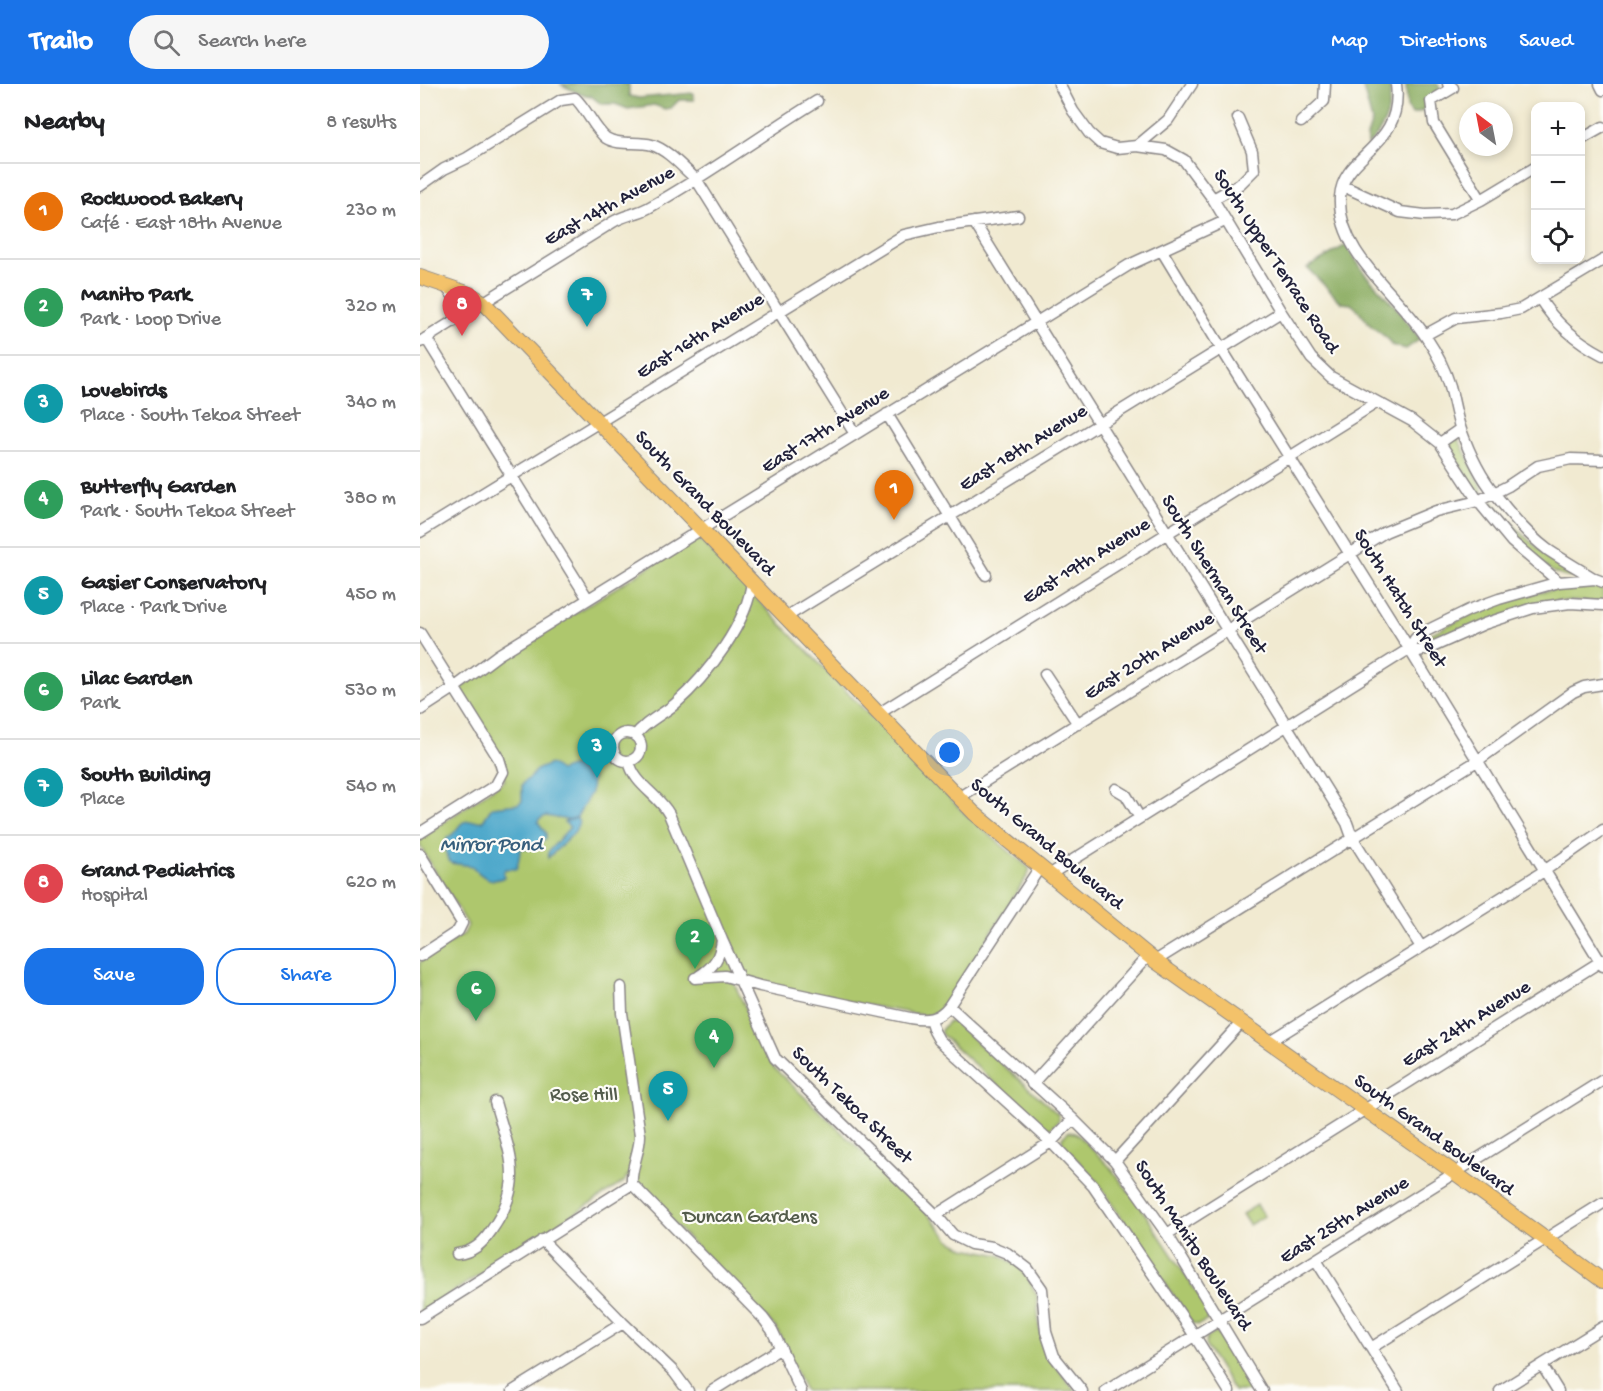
<!DOCTYPE html>
<meta charset="utf-8">
<style>
body{margin:0;font-family:"Gochi Hand",sans-serif;background:#f6f6f6;color:#202124}
.controls{position:absolute;right:18px;top:18px;display:grid;overflow:hidden;border-radius:12px;box-shadow:0 3px 9px #0003}
.controls button{width:54px;height:54px;display:grid;place-items:center;padding:0;border:0;border-bottom:2px solid #e0e0e0;background:#fff;color:#202124;font:30px sans-serif}
.compass{position:absolute;left:1039px;top:18px;width:54px;height:54px;border-radius:50%;background:#fff;box-shadow:0 3px 9px #0003;rotate:328deg}
.you{position:absolute;left:530px;top:669px;width:21px;height:21px;margin:-15px;border:4px solid #fff;border-radius:50%;background:#1a73e8;box-shadow:0 0 0 9px #1a73e833}
.badge{display:grid;place-items:center;width:39px;height:39px;border-radius:50%;background:#1a73e8;color:#fff;font-size:20px;font-weight:700}
.pin{position:absolute;translate:-50% -50px;filter:drop-shadow(0 2px 3px #0008)}
.pin::after{content:'';position:absolute;top:32px;width:21px;height:18px;background:inherit;clip-path:polygon(0 0,100% 0,50% 100%)}
.list{margin:0;padding:0;list-style:none}
h2{display:flex;justify-content:space-between;align-items:center;height:78px;margin:0;padding:0 24px;font-size:26px}
h2 small{font-size:20px;font-weight:400;color:#757577}
.list li{display:grid;grid-template-columns:39px 1fr auto;gap:18px;align-items:center;box-sizing:border-box;height:96px;padding:0 24px;border-top:2px solid #e0e0e0}
.list b{display:block;font-size:22px;white-space:nowrap}
.list p{margin:0;font-size:20px;white-space:nowrap;color:#757577}
.list em{font-size:20px;font-style:normal;color:#757577}
.actions{display:flex;gap:12px;padding:18px 24px}
.actions a{flex:1;padding:14px 0;border:2px solid #1a73e8;border-radius:24px;text-align:center;font-size:21px;color:#1a73e8}
.actions .main{background:#1a73e8;color:#fff}
.icon{flex:none;width:33px;height:33px;fill:none;stroke:currentColor;stroke-width:2;stroke-linecap:round;stroke-linejoin:round}
.map{position:relative;flex:none;width:1183px;height:1307px;overflow:hidden}
header{display:flex;align-items:center;gap:36px;box-sizing:border-box;height:84px;padding:0 30px;background:#1a73e8;color:#fff}
header strong{font-size:28px}
nav{display:flex;gap:33px;margin-inline-start:auto;font-size:21px}
.search{width:420px;height:54px;background:#f6f6f6;display:flex;align-items:center;gap:15px;box-sizing:border-box;padding:0 21px;border-radius:33px;color:#757577;font-size:22px}
main{display:flex}
aside{flex:1;background:#fff}
.map>svg:first-child{display:block}
</style>
<header>
<strong>Trailo</strong>
<div class="search"><svg class="icon" aria-label="search" viewBox="0 0 24 24"><circle cx="10" cy="10" r="6"/><path d="M15 15l6 6"/></svg>Search here</div>
<nav><a>Map</a><a>Directions</a><a>Saved</a></nav>
</header>
<main>
<aside>
<h2>Nearby<small>8 results</small></h2>
<ul class="list">
<li><span class="badge" style="background:#e8710a">1</span><div><b>Rockwood Bakery</b><p>Café · East 18th Avenue</p></div><em>230 m</em></li>
<li><span class="badge" style="background:#2e9e5b">2</span><div><b>Manito Park</b><p>Park · Loop Drive</p></div><em>320 m</em></li>
<li><span class="badge" style="background:#0f9aa8">3</span><div><b>Lovebirds</b><p>Place · South Tekoa Street</p></div><em>340 m</em></li>
<li><span class="badge" style="background:#2e9e5b">4</span><div><b>Butterfly Garden</b><p>Park · South Tekoa Street</p></div><em>380 m</em></li>
<li><span class="badge" style="background:#0f9aa8">5</span><div><b>Gasier Conservatory</b><p>Place · Park Drive</p></div><em>450 m</em></li>
<li><span class="badge" style="background:#2e9e5b">6</span><div><b>Lilac Garden</b><p>Park</p></div><em>530 m</em></li>
<li><span class="badge" style="background:#0f9aa8">7</span><div><b>South Building</b><p>Place</p></div><em>540 m</em></li>
<li><span class="badge" style="background:#e0444e">8</span><div><b>Grand Pediatrics</b><p>Hospital</p></div><em>620 m</em></li>
</ul>
<div class="actions"><a class="main">Save</a><a>Share</a></div>
</aside>
<div class="map">
<svg width="1183" height="1307" viewBox="0 0 1183 1307">
<rect width="100%" height="100%" fill="#fdfcf7"/>
<filter id="ink" filterUnits="userSpaceOnUse"><feTurbulence type="fractalNoise" baseFrequency=".0167" numOctaves="2"/><feDisplacementMap in="SourceGraphic" scale="12" xChannelSelector="R" yChannelSelector="G"/><feConvolveMatrix kernelMatrix="1 2 1 2 8 2 1 2 1" color-interpolation-filters="sRGB"/></filter>
<filter id="wash" filterUnits="userSpaceOnUse"><feTurbulence type="fractalNoise" baseFrequency=".008" numOctaves="4" result="noise"/><feDisplacementMap in="SourceGraphic" scale="24" xChannelSelector="R" yChannelSelector="G"/><feGaussianBlur stdDeviation="1.35" result="paint"/><feColorMatrix in="noise" values="0 0 0 0 0 0 0 0 0 0 0 0 0 0 0 0 0 1.4 0 .05"/><feComposite in="paint" operator="in"/></filter>
<g filter="url(#wash)">
<rect width="100%" height="100%" fill="#f1ead1"/>
<path fill="#aec76d" stroke="#687454" stroke-width="1.5" d="M 1034,354 L 1039,356 L 1062,404 L 1061,410 L 1058,410 L 1026,360 Z
M 1071,416 L 1103,451 L 1124,469 L 1153,489 L 1153,493 C 1126,497 1082,439 1066,420 Z
M 277,453 L 546,731 L 609,784 L 609,789 L 522,926 L 507,932 L 313,897 L 353,983 L 507,1129 L 530,1156 L 545,1164 L 580,1171 L 597,1181 L 607,1192 L 617,1212 L 619,1242 L 627,1271 L 655,1307 L 385,1307 L 357,1245 L 207,1092 L 204,1098 L 0,1229 L 0,878 L 44,850 L 48,841 L 0,762 L 0,755 L 85,696 L 40,605 L 59,589 Z
M 1173,500 L 1183,504 L 1183,518 L 1135,517 L 1003,565 L 997,562 L 998,556 C 1034,538 1068,521 1107,511 C 1120,507 1135,505 1148,504 C 1155,503 1161,506 1166,502 L 1170,503 Z
M 528,938 L 534,938 L 638,1030 L 639,1036 L 631,1044 L 625,1045 L 521,950 L 521,946 Z
M 648,1048 L 656,1049 L 689,1082 L 718,1119 L 789,1227 L 788,1236 L 778,1241 L 772,1239 L 676,1096 L 643,1061 L 642,1054 Z
M 837,1121 L 844,1132 L 829,1141 L 822,1130 Z
M 794,1249 L 802,1251 L 837,1307 L 814,1307 L 785,1261 L 787,1253 Z"/>
<path fill="#8aac60" stroke="#56674e" stroke-width="1.5" d="M 140,0 L 209,0 L 209,12 L 219,14 L 273,9 L 274,16 L 259,16 L 251,24 L 245,25 L 234,21 L 208,25 L 195,20 L 181,20 L 171,12 L 160,10 Z
M 942,0 L 970,0 C 972,24 966,44 948,61 L 947,52 L 952,37 Z
M 986,0 L 1018,0 L 1021,8 C 1013,17 1004,29 992,30 L 987,23 Z
M 926,161 L 945,190 L 975,222 L 1000,255 L 986,265 L 971,261 L 968,255 L 950,241 L 937,225 L 931,220 L 922,219 L 887,184 Z"/>
<path fill="#4ea8cb" stroke="#386583" stroke-width="1.5" d="M 130,680 L 140,687 L 157,681 L 165,686 L 172,693 L 171,708 L 157,733 L 148,736 L 126,732 L 119,735 L 118,738 L 126,749 L 126,755 L 111,765 L 102,764 C 98,769 100,778 96,785 L 85,785 L 83,789 L 84,793 C 71,801 60,791 52,782 L 31,779 C 25,773 25,761 27,754 C 38,748 35,745 42,739 C 47,735 56,738 63,737 L 72,723 L 98,720 L 102,717 L 102,701 L 104,698 L 111,693 L 116,686 Z
M 157,734 L 159,739 L 155,748 L 128,774 L 128,768 L 150,743 L 144,738 Z"/>
</g>
<g filter="url(#ink)">
<g fill="none" stroke-linecap="round" stroke-linejoin="round">
<g stroke="#8a8686" stroke-width="13">
<path id="minor" d="M 639,0 L 653,27 L 669,49 L 680,59 L 697,64 L 717,62 L 746,66 L 764,76 L 793,115 L 861,228 L 891,274 L 911,293 L 992,337 L 1020,359 L 1058,417 L 1092,458 L 1139,498
M 976,0 C 984,65 923,68 920,113 C 917,170 979,210 1006,253 C 1016,268 1025,285 1030,302 C 1034,317 1036,332 1041,346 C 1049,368 1060,392 1075,410 C 1090,430 1108,451 1128,466 C 1143,476 1159,485 1175,495 L 1183,498
M 1028,0 L 1033,4 L 1011,17 L 1014,39 L 1061,116
M 1180,0 L 1183,6
M 881,38 L 904,17 L 905,0
M 1160,56 L 1183,43
M 717,62 L 748,36 L 772,0
M 0,102 L 24,85 L 47,74 L 141,16 L 155,14 C 166,24 175,46 186,54 C 199,62 217,57 232,61 C 248,66 263,84 276,95 L 435,350
M 923,102 L 980,128 L 1005,131 L 1032,130 L 1061,116 L 1116,83
M 793,115 L 820,100 L 834,86 L 832,67 L 818,34
M 554,138 L 927,739 L 932,753 L 1001,863
M 742,167 L 801,264 L 985,558 L 1183,882
M 26,203 L 36,215 L 35,236
M 1120,215 C 1135,239 1158,258 1183,271
M 1005,251 L 1036,234 L 1081,229 L 1101,225 L 1183,176
M 6,254 L 168,515
M 0,258 L 193,138 C 204,131 217,130 228,124 C 286,92 340,52 397,17
M 467,330 L 566,491
M 1020,359 L 1040,345
M 0,448 L 484,151 L 519,143 L 598,132
M 366,533 L 861,228
M 0,549 L 79,675 L 83,688 L 76,701 L 0,749
M 989,565 L 999,567 L 1010,564 L 1064,540 L 1113,524 L 1150,519 L 1183,521
M 625,590 L 658,640
M 0,626 L 34,604 L 78,571 L 709,181 L 805,137
M 458,630 L 956,319
M193 663a14 14 0 1 1 28 0a14 14 0 1 1-28 0Z
M 215,652 C 225,638 242,631 255,620 C 285,594 329,538 332,496
M 209,677 C 214,701 238,710 249,730 L 302,856 L 355,974 L 516,1131 L 533,1151 L 551,1160 L 572,1163 L 587,1169 L 608,1185 L 622,1205 L 626,1248 L 634,1272 L 662,1307
M 696,705 L 706,711 L 720,734
M 538,714 L 965,448 L 1016,427 L 1058,417 L 1088,402 L 1118,382 L 1151,375 L 1183,376
M 0,770 L 42,839 L 38,847 L 0,872
M 629,791 L 989,565 L 995,555 L 1002,549 L 1049,526 L 1079,515 L 1139,498 L 1175,495
M 735,877 L 1057,677 L 1153,608 L 1164,603 L 1183,600
M 279,892 C 294,883 300,873 302,856
M 275,894 L 305,892 L 340,902 L 490,934 C 506,937 518,936 529,922 L 620,783
M 201,903 L 202,929 L 220,1051 C 220,1068 210,1085 212,1100
M 529,922 L 653,1035 L 695,1077 L 747,1150 L 842,1307
M 510,935 L 514,947 L 519,956 L 631,1058 L 673,1102 L 771,1246 L 809,1307
M 849,958 L 1124,787 L 1183,746
M 612,1000 L 728,872
M 695,1077 L 822,938
M 212,1100 L 343,1234 L 352,1246 L 381,1307
M 516,1131 L 631,1058 L 653,1035
M 747,1150 L 1183,876
M 122,1156 L 203,1239 L 254,1288 L 268,1307
M 37,1170 C 53,1168 62,1160 71,1147 C 106,1097 90,1072 75,1018
M 896,1176 L 978,1307
M 0,1234 L 212,1100
M 951,1264 L 1183,1119
M 1122,1281 L 1138,1307
M 93,1307 L 203,1239
M 292,1307 L 361,1264
M 686,1307 L 1183,996
M 1080,1307 L 1183,1243"/>
</g>
<g stroke="#8a8686" stroke-width="16">
<path id="major" d="M 0,193 L 50,210 L 63,218 L 554,729 L 735,877 L 1035,1089 L 1183,1197"/>
</g>
<use href="#minor" stroke="#fff" stroke-width="10"/>
<use href="#major" stroke="#f3c26a" stroke-width="14"/>
</g>
</g>
<g text-anchor="middle" dominant-baseline="central" stroke-width="4.5" stroke-linejoin="round" paint-order="stroke">
<g font-size="20" fill="#22223b" stroke="#fdfcf7">
<text transform="translate(190 123) rotate(-29)">East 14th Avenue</text>
<text transform="translate(855 178) rotate(57)">South Upper Terrace Road</text>
<text transform="translate(281 253) rotate(-32)">East 16th Avenue</text>
<text transform="translate(406 347) rotate(-32)">East 17th Avenue</text>
<text transform="translate(604 365) rotate(-32)">East 18th Avenue</text>
<text transform="translate(284 420) rotate(46)">South Grand Boulevard</text>
<text transform="translate(667 478) rotate(-32)">East 19th Avenue</text>
<text transform="translate(793 491) rotate(58)">South Sherman Street</text>
<text transform="translate(979 515) rotate(58)">South Hatch Street</text>
<text transform="translate(730 573) rotate(-32)">East 20th Avenue</text>
<text transform="translate(626 761) rotate(40)">South Grand Boulevard</text>
<text transform="translate(1047 941) rotate(-32)">East 24th Avenue</text>
<text transform="translate(431 1022) rotate(44)">South Tekoa Street</text>
<text transform="translate(1013 1052) rotate(36)">South Grand Boulevard</text>
<text transform="translate(925 1137) rotate(-32)">East 25th Avenue</text>
<text transform="translate(772 1162) rotate(57)">South Manito Boulevard</text>
</g>
<g font-size="20" fill="#535c4c" stroke="#fdfcf7">
<text x="164" y="1012">Rose Hill</text>
<text x="330" y="1134">Duncan Gardens</text>
</g>
<g font-size="21" font-style="italic" fill="#365e7c" stroke="#fdfcf7">
<text x="71" y="762">Mirror Pond</text>
</g>
</g>
</svg>
<div class="controls">
<button>+</button>
<button>−</button>
<button><svg class="icon" aria-label="locate" viewBox="0 0 24 24"><circle cx="12" cy="12" r="6"/><path d="M12 2v4M12 18v4M2 12h4M18 12h4"/></svg></button>
</div>
<svg class="compass" viewBox="-18 -18 36 36"><path d="M0-13l5 13h-10z" fill="#e53935"/><path d="M0 13l5-13h-10z" fill="#757577"/></svg>
<div class="you"></div>
<div class="pin badge" style="left:474px;top:436px;background:#e8710a">1</div>
<div class="pin badge" style="left:275px;top:885px;background:#2e9e5b">2</div>
<div class="pin badge" style="left:177px;top:694px;background:#0f9aa8">3</div>
<div class="pin badge" style="left:294px;top:984px;background:#2e9e5b">4</div>
<div class="pin badge" style="left:248px;top:1037px;background:#0f9aa8">5</div>
<div class="pin badge" style="left:56px;top:937px;background:#2e9e5b">6</div>
<div class="pin badge" style="left:167px;top:243px;background:#0f9aa8">7</div>
<div class="pin badge" style="left:42px;top:252px;background:#e0444e">8</div>
</div>
</main>
